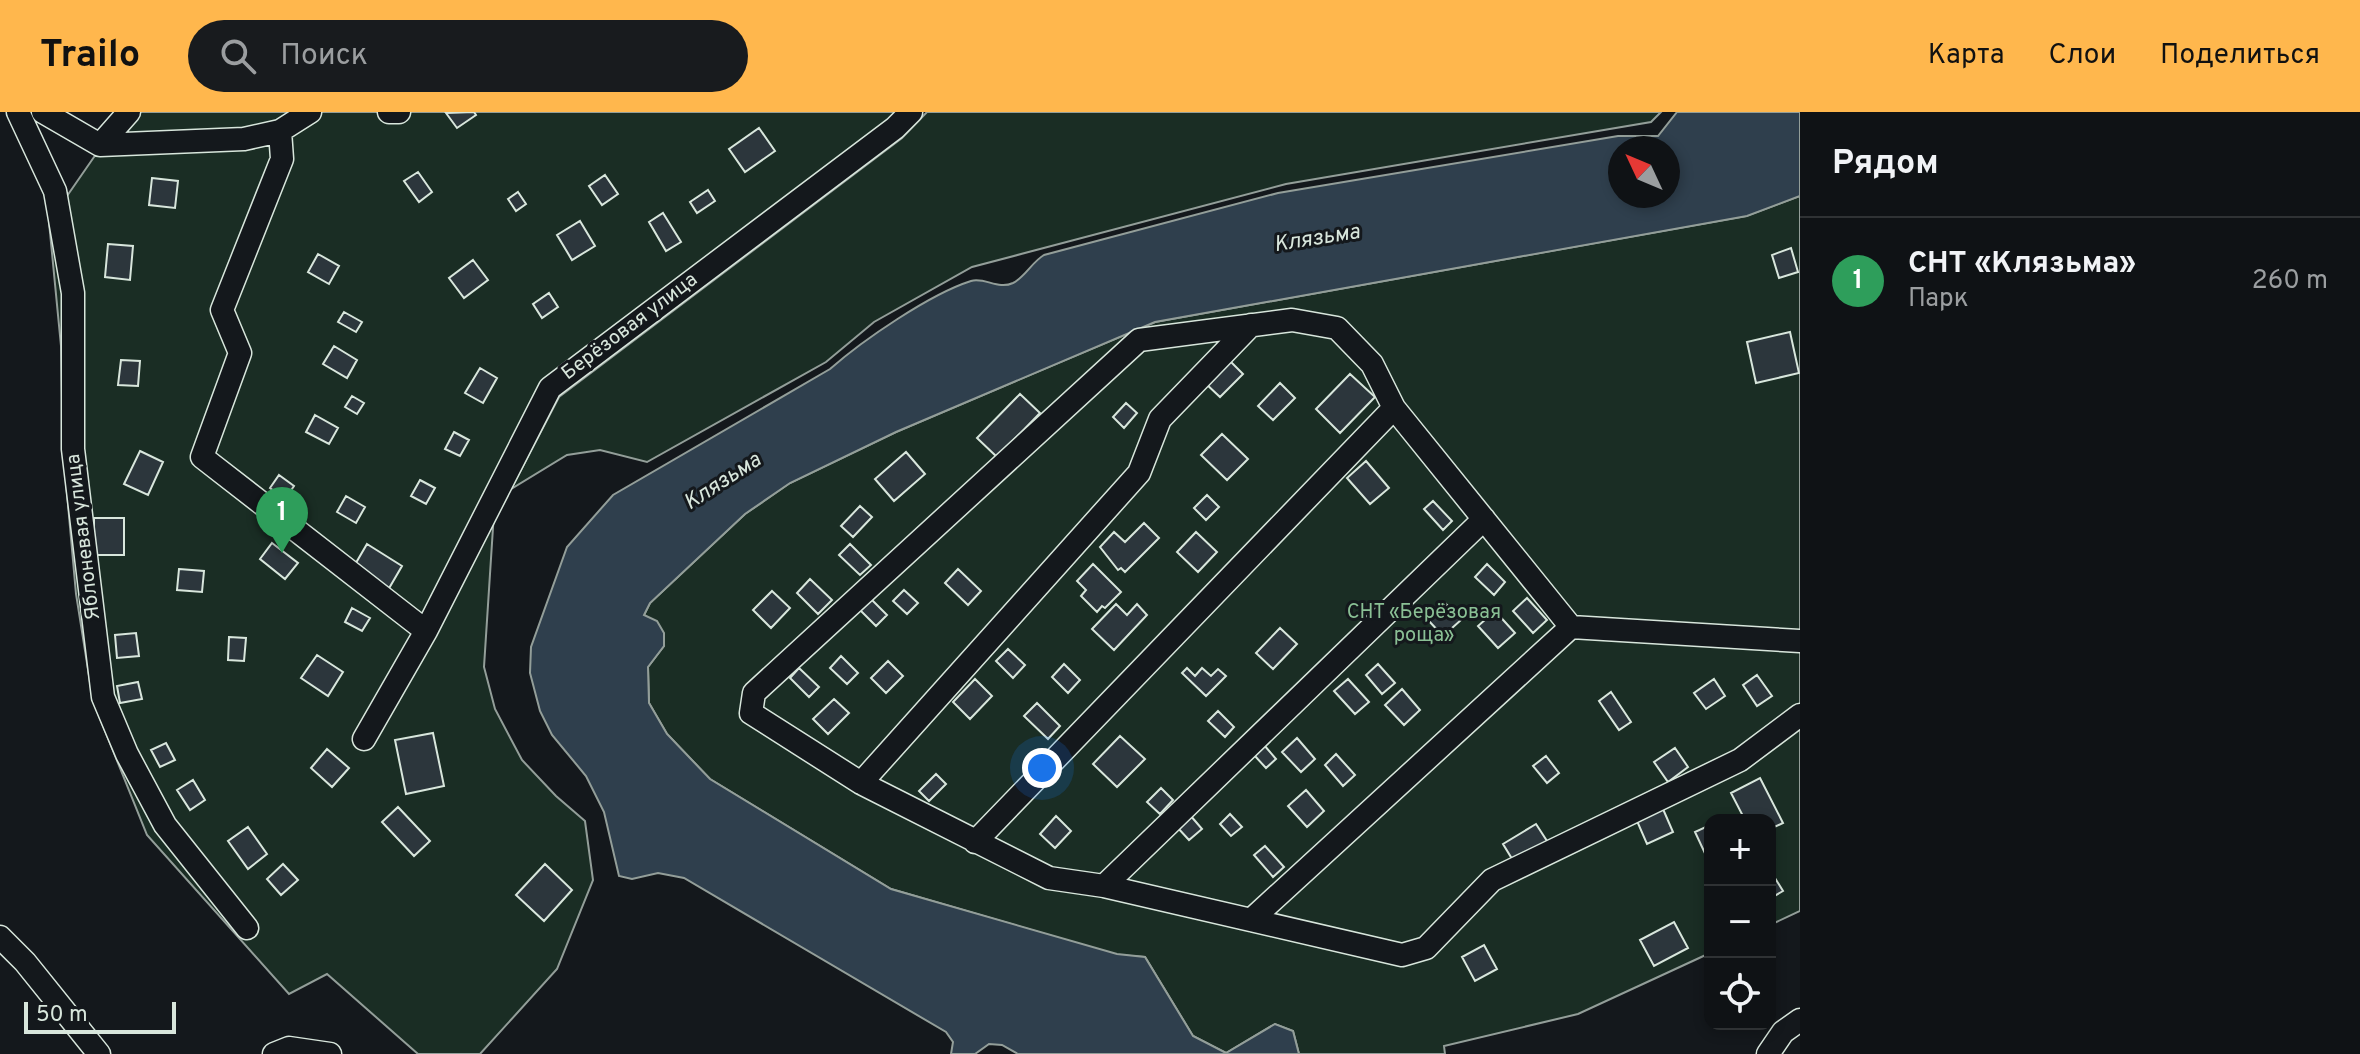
<!DOCTYPE html>
<html lang="ru">
<meta charset="utf-8">
<style>
body{margin:0;font-family:Overpass,sans-serif;background:#181b1e;color:#f1f3f6}
.controls{position:absolute;right:24px;bottom:24px;display:grid;overflow:hidden;border-radius:16px;box-shadow:0 4px 12px #0003}
.controls button{width:72px;height:72px;display:grid;place-items:center;padding:0;border:0;border-bottom:2px solid #2f3234;background:#0f1215;color:#f1f3f6;font:40px sans-serif}
.compass{position:absolute;left:1608px;top:24px;width:72px;height:72px;border-radius:50%;background:#0f1215;box-shadow:0 4px 12px #0003;rotate:314deg}
.scale{position:absolute;left:24px;bottom:20px;width:152px;box-sizing:border-box;padding-left:8px;border:4px solid #d8e6dc;border-top:0;font-size:22px;line-height:28px;white-space:nowrap;color:#d8e6dc;-webkit-text-stroke:6px #14181c;paint-order:stroke}
.you{position:absolute;left:1042px;top:656px;width:28px;height:28px;margin:-20px;border:6px solid #fff;border-radius:50%;background:#1a73e8;box-shadow:0 0 0 12px #1a73e833}
.badge{display:grid;place-items:center;width:52px;height:52px;border-radius:50%;background:#ffb74d;color:#fff;font-size:26px;font-weight:700}
.pin{position:absolute;translate:-50% -66px;filter:drop-shadow(0 2px 4px #0008)}
.pin::after{content:'';position:absolute;top:42px;width:28px;height:24px;background:inherit;clip-path:polygon(0 0,100% 0,50% 100%)}
.list{margin:0;padding:0;list-style:none}
h2{display:flex;justify-content:space-between;align-items:center;height:104px;margin:0;padding:0 32px;font-size:34px}
h2 small{font-size:26px;font-weight:400;color:#9b9ea0}
.list li{display:grid;grid-template-columns:52px 1fr auto;gap:24px;align-items:center;box-sizing:border-box;height:128px;padding:0 32px;border-top:2px solid #2f3234}
.list b{display:block;font-size:30px;white-space:nowrap}
.list p{margin:0;font-size:26px;white-space:nowrap;color:#9b9ea0}
.list em{font-size:26px;font-style:normal;color:#9b9ea0}
.icon{flex:none;width:44px;height:44px;fill:none;stroke:currentColor;stroke-width:2;stroke-linecap:round;stroke-linejoin:round}
.map{position:relative;flex:none;width:1800px;height:942px;overflow:hidden}
header{display:flex;align-items:center;gap:48px;box-sizing:border-box;height:112px;padding:0 40px;background:#ffb74d;color:#111}
header strong{font-size:38px}
nav{display:flex;gap:44px;margin-inline-start:auto;font-size:28px}
.search{width:560px;height:72px;background:#181b1e;display:flex;align-items:center;gap:20px;box-sizing:border-box;padding:0 28px;border-radius:44px;color:#9b9ea0;font-size:30px}
main{display:flex}
aside{flex:1;background:#0f1215}
.map>svg:first-child{display:block}
</style>
<header>
<strong>Trailo</strong>
<div class="search"><svg class="icon" aria-label="search" viewBox="0 0 24 24"><circle cx="10" cy="10" r="6"/><path d="M15 15l6 6"/></svg>Поиск</div>
<nav><a>Карта</a><a>Слои</a><a>Поделиться</a></nav>
</header>
<main>
<div class="map">
<svg width="1800" height="942" viewBox="0 0 1800 942">
<rect width="100%" height="100%" fill="#14181c"/>
<path fill="#1a2d24" stroke="#939e99" stroke-width="2" d="M 133,0 L 918,0 L 556,280 L 494,400 L 484,555 L 495,597 L 522,648 L 556,684 L 585,709 L 593,768 L 557,857 L 480,942 L 418,942 L 327,862 L 289,882 L 147,723 L 93,589 L 76,482 L 63,337 L 61,234 L 49,110 L 94,45 Z
M 927,0 L 1661,0 L 1651,10 L 1286,72 L 972,155 L 874,210 L 826,250 L 647,350 L 600,338 L 567,343 L 511,377 L 559,285 L 902,26 Z
M 1800,84 L 1800,799 L 1770,813 L 1770,708 L 1710,708 L 1710,841 L 1578,902 L 1444,934 L 1445,942 L 1299,942 L 1293,919 L 1275,912 L 1226,941 L 1193,924 L 1145,845 L 1117,843 L 891,777 L 710,667 L 667,622 L 649,591 L 648,555 L 664,534 L 644,503 L 650,491 L 745,402 L 790,371 L 896,320 L 1155,210 L 1746,104 Z"/>
<path fill="#2f3f4d" stroke="#939e99" stroke-width="2" fill-rule="evenodd" d="M 1677,0 L 1800,0 L 1800,84 L 1747,104 L 1155,210 L 896,320 L 790,371 L 745,402 L 650,491 L 644,503 L 657,509 L 664,521 L 664,534 L 648,555 L 649,591 L 667,622 L 710,667 L 891,777 L 1117,842 L 1145,845 L 1193,924 L 1226,941 L 1275,912 L 1293,919 L 1299,942 L 1018,942 L 1002,933 L 989,932 L 975,942 L 951,942 L 953,930 L 946,920 L 684,766 L 658,761 L 632,767 L 619,764 L 604,700 L 586,664 L 552,623 L 540,599 L 530,561 L 531,535 L 567,435 L 613,383 L 830,257 C 863,228 930,182 971,169 C 985,165 998,178 1013,171 C 1025,165 1032,150 1044,143 L 1278,81 L 1618,24 L 1658,24 ZM 1620,36 L 1668,36 L 1668,84 L 1620,84 Z"/>
<path fill="#2c363c" stroke="#d8e6dc" stroke-width="2" d="M 474,0 L 476,3 L 457,16 L 446,1 Z
M 759,16 L 775,39 L 745,60 L 729,37 Z
M 418,60 L 432,80 L 419,90 L 404,69 Z
M 605,63 L 618,82 L 602,93 L 589,74 Z
M 152,66 L 178,69 L 175,96 L 149,93 Z
M 708,78 L 715,89 L 697,101 L 690,90 Z
M 518,80 L 526,92 L 516,99 L 508,87 Z
M 663,101 L 681,130 L 666,139 L 649,110 Z
M 580,109 L 595,134 L 572,148 L 557,123 Z
M 108,132 L 133,134 L 130,168 L 105,165 Z
M 1791,136 L 1798,160 L 1779,166 L 1772,143 Z
M 318,142 L 339,154 L 329,172 L 308,160 Z
M 473,148 L 488,168 L 464,186 L 449,166 Z
M 549,181 L 558,195 L 542,206 L 533,192 Z
M 344,200 L 362,210 L 356,220 L 338,210 Z
M 1790,220 L 1799,261 L 1756,271 L 1747,230 Z
M 334,234 L 357,248 L 347,266 L 323,252 Z
M 1227,246 L 1243,262 L 1220,285 L 1204,270 Z
M 121,248 L 140,249 L 138,274 L 118,273 Z
M 480,256 L 497,266 L 483,291 L 465,281 Z
M 1350,262 L 1375,285 L 1340,321 L 1316,297 Z
M 1280,271 L 1295,286 L 1273,308 L 1258,294 Z
M 1020,282 L 1040,301 L 997,345 L 977,326 Z
M 352,284 L 364,291 L 357,302 L 345,295 Z
M 1126,291 L 1137,301 L 1124,316 L 1113,305 Z
M 315,303 L 338,316 L 329,332 L 306,320 Z
M 454,320 L 469,328 L 460,344 L 445,337 Z
M 1222,322 L 1248,347 L 1227,368 L 1201,343 Z
M 140,339 L 163,350 L 148,383 L 124,372 Z
M 906,340 L 925,362 L 894,389 L 875,367 Z
M 1366,349 L 1389,376 L 1370,392 L 1347,366 Z
M 279,363 L 294,374 L 285,387 L 270,376 Z
M 420,368 L 435,376 L 426,392 L 411,384 Z
M 1207,383 L 1219,395 L 1206,408 L 1194,396 Z
M 346,384 L 365,395 L 356,411 L 337,400 Z
M 1433,389 L 1452,409 L 1443,418 L 1424,397 Z
M 860,394 L 872,405 L 853,425 L 841,414 Z
M 94,406 L 124,406 L 124,443 L 94,443 Z
M 1144,411 L 1159,426 L 1125,460 L 1121,456 L 1118,458 L 1100,435 L 1114,420 L 1125,430 Z
M 1196,420 L 1217,440 L 1198,460 L 1177,440 Z
M 272,431 L 298,451 L 285,467 L 260,447 Z
M 367,432 L 402,454 L 388,478 L 353,456 Z
M 850,432 L 871,453 L 860,463 L 839,443 Z
M 1093,452 L 1121,480 L 1105,496 L 1102,494 L 1097,500 L 1081,484 L 1086,478 L 1077,469 Z
M 1487,452 L 1505,470 L 1494,483 L 1475,465 Z
M 179,457 L 204,459 L 202,480 L 177,478 Z
M 958,457 L 981,479 L 968,493 L 945,471 Z
M 810,467 L 832,488 L 818,502 L 797,481 Z
M 904,478 L 918,491 L 907,502 L 893,489 Z
M 772,479 L 790,496 L 771,516 L 753,498 Z
M 869,485 L 887,503 L 876,514 L 858,496 Z
M 1527,486 L 1547,508 L 1533,521 L 1513,499 Z
M 1116,492 L 1127,503 L 1137,492 L 1147,503 L 1114,538 L 1092,517 Z
M 1446,492 L 1461,508 L 1443,524 L 1428,508 Z
M 352,496 L 370,506 L 362,519 L 345,510 Z
M 1495,499 L 1515,521 L 1498,536 L 1478,514 Z
M 1280,516 L 1297,532 L 1273,557 L 1256,541 Z
M 136,521 L 139,544 L 117,546 L 115,523 Z
M 229,525 L 246,526 L 244,549 L 228,548 Z
M 1008,537 L 1025,553 L 1013,566 L 996,549 Z
M 317,543 L 343,560 L 328,584 L 301,566 Z
M 841,544 L 858,561 L 847,572 L 830,556 Z
M 888,549 L 903,564 L 886,581 L 871,566 Z
M 1064,552 L 1080,568 L 1068,581 L 1052,565 Z
M 1378,552 L 1395,571 L 1382,582 L 1366,563 Z
M 799,556 L 819,575 L 809,585 L 790,566 Z
M 1187,556 L 1195,564 L 1202,556 L 1211,564 L 1218,557 L 1226,564 L 1206,584 L 1182,561 Z
M 1757,563 L 1772,584 L 1757,594 L 1743,573 Z
M 975,567 L 992,584 L 970,607 L 953,590 Z
M 1348,567 L 1369,590 L 1355,602 L 1334,579 Z
M 1714,567 L 1725,584 L 1706,597 L 1694,581 Z
M 138,570 L 142,587 L 120,591 L 117,574 Z
M 1402,577 L 1420,598 L 1404,613 L 1385,593 Z
M 1611,580 L 1631,610 L 1619,618 L 1599,589 Z
M 834,587 L 849,601 L 828,622 L 813,607 Z
M 1037,591 L 1060,614 L 1048,627 L 1024,604 Z
M 1218,599 L 1234,615 L 1225,625 L 1208,609 Z
M 433,621 L 444,674 L 406,682 L 395,628 Z
M 1120,624 L 1145,647 L 1117,675 L 1093,652 Z
M 1297,626 L 1315,647 L 1301,660 L 1282,640 Z
M 166,631 L 175,648 L 160,655 L 151,638 Z
M 1264,633 L 1276,647 L 1266,656 L 1254,643 Z
M 1675,636 L 1688,655 L 1668,670 L 1654,650 Z
M 327,637 L 349,656 L 332,675 L 311,656 Z
M 1336,642 L 1355,663 L 1343,674 L 1325,653 Z
M 1546,644 L 1559,661 L 1547,671 L 1533,654 Z
M 936,662 L 946,672 L 929,689 L 919,679 Z
M 1760,666 L 1783,711 L 1770,717 L 1770,708 L 1745,708 L 1731,681 Z
M 193,668 L 205,688 L 190,698 L 177,678 Z
M 1161,676 L 1173,688 L 1160,702 L 1147,690 Z
M 1306,678 L 1324,699 L 1307,715 L 1288,694 Z
M 398,695 L 430,729 L 414,744 L 382,710 Z
M 1663,697 L 1673,720 L 1647,732 L 1637,709 Z
M 1230,702 L 1242,715 L 1231,724 L 1220,712 Z
M 1190,703 L 1202,717 L 1189,728 L 1177,715 Z
M 1056,704 L 1071,719 L 1055,736 L 1040,722 Z
M 1536,712 L 1547,729 L 1514,750 L 1503,732 Z
M 1710,713 L 1710,752 L 1695,720 Z
M 248,715 L 267,742 L 248,757 L 228,729 Z
M 1265,734 L 1284,755 L 1273,765 L 1254,743 Z
M 283,752 L 298,768 L 281,783 L 267,767 Z
M 545,752 L 572,778 L 544,809 L 516,783 Z
M 1770,758 L 1783,779 L 1771,786 L 1770,785 Z
M 1674,810 L 1688,836 L 1654,854 L 1640,828 Z
M 1484,833 L 1497,857 L 1475,869 L 1462,845 Z"/>
<g fill="none" stroke-linecap="round" stroke-linejoin="round">
<g stroke="#d8e6dc" stroke-width="25">
<path id="minor" d="M 18,0 L 55,79 L 73,181 L 73,337 L 103,585 L 127,642 L 165,713 L 247,816
M 43,0 L 100,33 L 244,27 L 280,19 L 310,0
M 389,0 L 399,0
M 280,19 L 282,47 L 222,198 L 240,241 L 202,345 L 426,519
M 100,33 L 129,0
M 1800,529 L 1571,515 L 1394,296 L 1372,252 L 1337,216 L 1292,208 L 1139,228 L 754,581 L 751,601 L 861,671 L 1049,766 L 1104,774 L 1402,843 L 1426,836 L 1492,768 L 1740,648 L 1800,603
M 364,627 L 426,519 L 550,276 L 895,16 L 911,0
M 861,671 L 1139,361 L 1160,307 L 1251,213
M 975,730 L 1394,296
M 1104,774 L 1484,407
M 1251,808 L 1571,515
M 0,825 L 25,850 L 99,942
M 274,942 L 289,936 L 330,942
M 1768,942 L 1783,920 L 1800,908"/>
</g>
<use href="#minor" stroke="#14181c" stroke-width="22"/>
</g>
<g text-anchor="middle" dominant-baseline="central" stroke-width="6" stroke-linejoin="round" paint-order="stroke">
<g font-size="20" fill="#d8e6dc" stroke="#14181c">
<text transform="translate(630 215) rotate(-37)">Берёзовая улица</text>
<text transform="translate(84 425) rotate(-97)">Яблоневая улица</text>
</g>
<g font-size="20" fill="#8ac095" stroke="#14181c">
<text x="1424" y="501">СНТ «Берёзовая<tspan x="1424" dy="23">роща»</tspan></text>
</g>
<g font-size="22" font-style="italic" fill="#d8e6dc" stroke="#14181c">
<text transform="translate(1317 127) rotate(-9)">Клязьма</text>
<text transform="translate(723 370) rotate(-33)">Клязьма</text>
</g>
</g>
</svg>
<div class="controls">
<button>+</button>
<button>−</button>
<button><svg class="icon" aria-label="locate" viewBox="0 0 24 24"><circle cx="12" cy="12" r="6"/><path d="M12 2v4M12 18v4M2 12h4M18 12h4"/></svg></button>
</div>
<svg class="compass" viewBox="-18 -18 36 36"><path d="M0-13l5 13h-10z" fill="#e53935"/><path d="M0 13l5-13h-10z" fill="#9b9ea0"/></svg>
<div class="scale">50 m</div>
<div class="you"></div>
<div class="pin badge" style="left:282px;top:441px;background:#2e9e5b">1</div>
</div>
<aside>
<h2>Рядом<small></small></h2>
<ul class="list">
<li><span class="badge" style="background:#2e9e5b">1</span><div><b>СНТ «Клязьма»</b><p>Парк</p></div><em>260 m</em></li>
</ul>
</aside>
</main>
